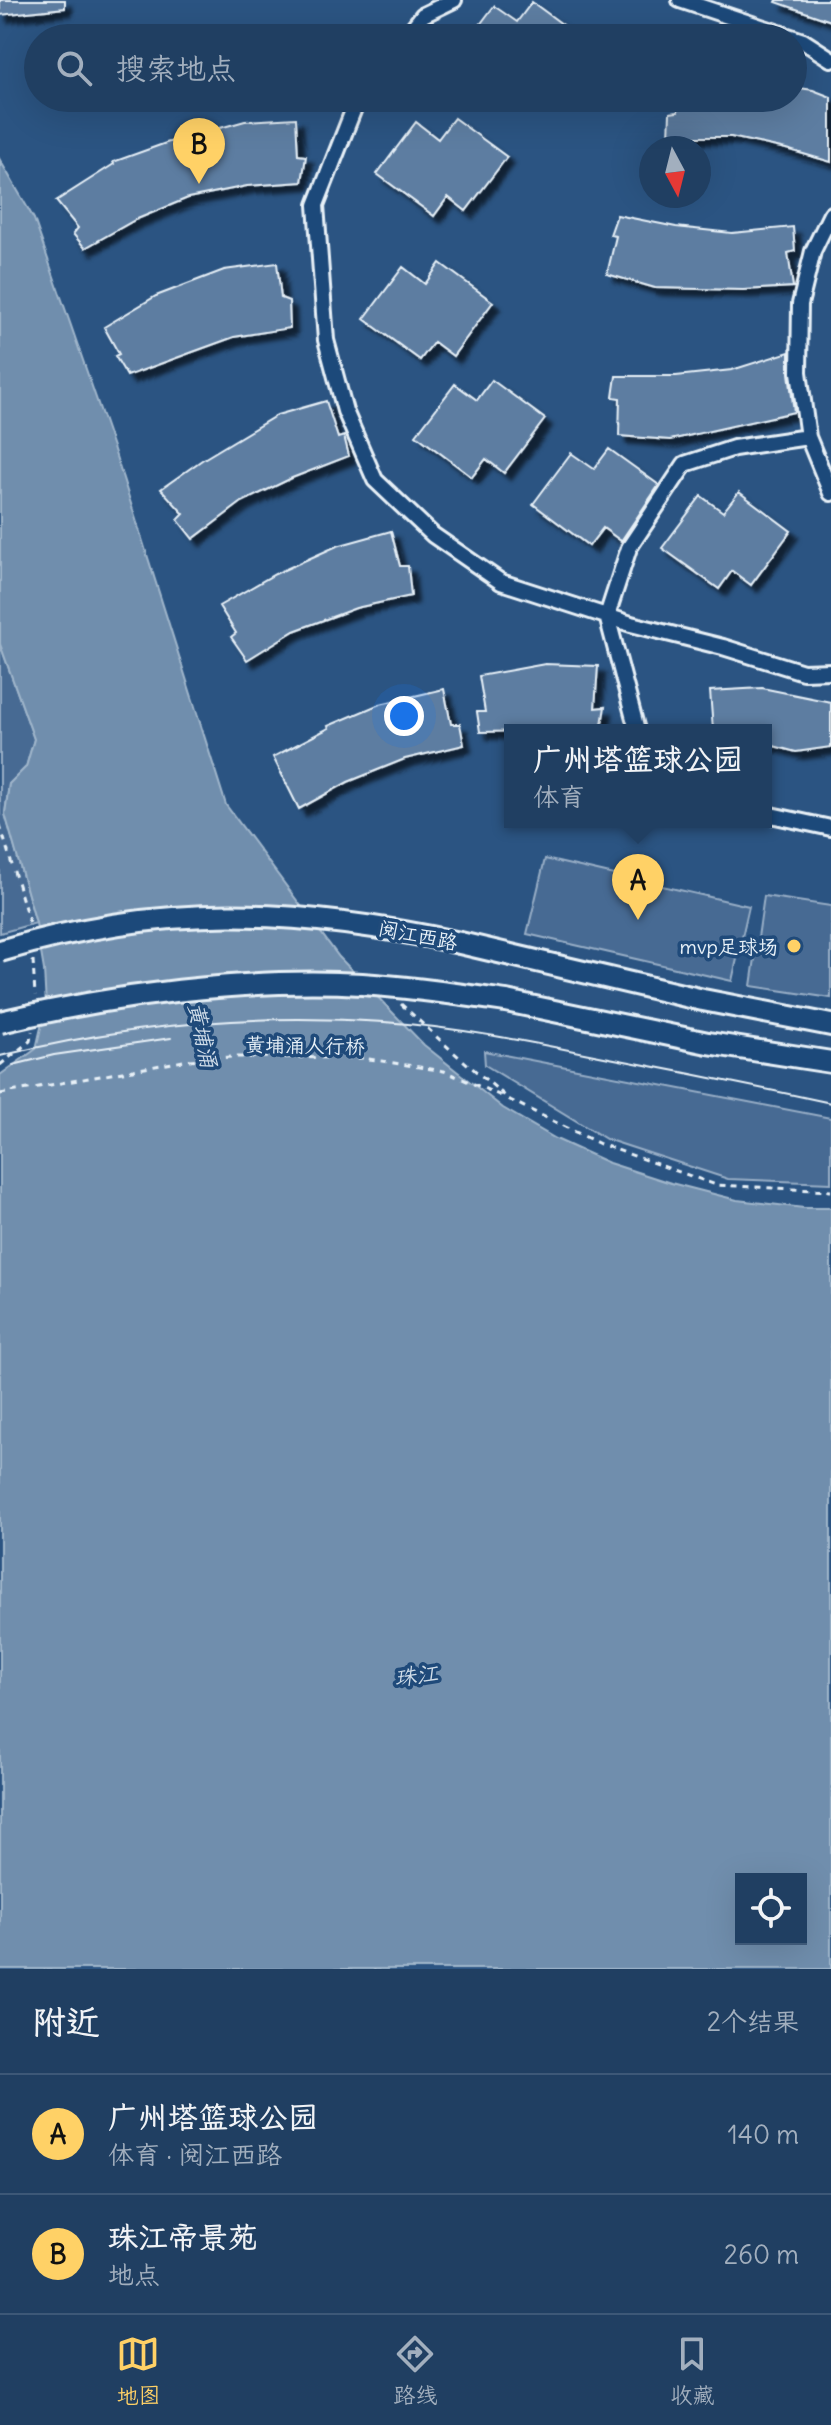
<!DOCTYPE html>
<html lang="zh">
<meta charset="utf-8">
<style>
body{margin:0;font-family:Delius,"LXGW WenKai TC",sans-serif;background:#2d4a6b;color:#f1f3f6}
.controls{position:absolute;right:24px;bottom:24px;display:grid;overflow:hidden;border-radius:0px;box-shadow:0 8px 32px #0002}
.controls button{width:72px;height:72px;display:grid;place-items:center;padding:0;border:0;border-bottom:2px solid #3d5877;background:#203f62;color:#f1f3f6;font:40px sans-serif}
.compass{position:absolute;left:639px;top:136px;width:72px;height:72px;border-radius:50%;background:#203f62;box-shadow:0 8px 32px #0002;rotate:173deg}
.you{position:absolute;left:404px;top:716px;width:28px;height:28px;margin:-20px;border:6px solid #fff;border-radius:50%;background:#1a73e8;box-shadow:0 0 0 12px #1a73e833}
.badge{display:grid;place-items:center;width:52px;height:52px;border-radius:50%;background:#ffd166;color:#111;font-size:26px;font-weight:700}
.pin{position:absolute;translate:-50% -66px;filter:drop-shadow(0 2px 4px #0008)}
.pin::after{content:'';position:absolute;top:42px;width:28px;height:24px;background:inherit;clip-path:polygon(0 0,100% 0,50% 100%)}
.popup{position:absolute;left:504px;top:724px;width:268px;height:104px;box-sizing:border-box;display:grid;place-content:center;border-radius:0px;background:#203f62;filter:drop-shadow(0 2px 6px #0005);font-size:26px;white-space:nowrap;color:#a2afbe}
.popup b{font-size:30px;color:#f1f3f6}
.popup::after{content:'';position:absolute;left:50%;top:100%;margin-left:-16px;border:16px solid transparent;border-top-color:#203f62}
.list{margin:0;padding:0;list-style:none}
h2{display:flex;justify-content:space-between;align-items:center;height:104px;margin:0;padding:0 32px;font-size:34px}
h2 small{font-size:26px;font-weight:400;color:#a2afbe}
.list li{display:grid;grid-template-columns:52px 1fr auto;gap:24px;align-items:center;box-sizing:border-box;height:120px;padding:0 32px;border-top:2px solid #3d5877}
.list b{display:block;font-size:30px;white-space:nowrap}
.list p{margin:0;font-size:26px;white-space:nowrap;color:#a2afbe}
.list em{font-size:26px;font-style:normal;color:#a2afbe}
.icon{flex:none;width:44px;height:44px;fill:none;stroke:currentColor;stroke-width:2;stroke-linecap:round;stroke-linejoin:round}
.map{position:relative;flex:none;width:831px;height:1969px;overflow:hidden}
.search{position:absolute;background:#203f62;box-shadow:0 8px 32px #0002;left:24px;right:24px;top:24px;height:88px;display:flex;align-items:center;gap:20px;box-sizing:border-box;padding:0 28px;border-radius:44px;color:#a2afbe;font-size:30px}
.sheet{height:344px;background:#203f62}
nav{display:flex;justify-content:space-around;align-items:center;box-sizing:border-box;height:112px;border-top:2px solid #3d5877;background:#203f62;font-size:22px;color:#a2afbe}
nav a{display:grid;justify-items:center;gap:4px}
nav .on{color:#ffd166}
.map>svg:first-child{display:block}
</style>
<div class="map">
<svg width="831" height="1969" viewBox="0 0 831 1969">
<defs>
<filter id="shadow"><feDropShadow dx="7" dy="7" stdDeviation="2" flood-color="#0009"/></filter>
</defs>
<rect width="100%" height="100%" fill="#2b5482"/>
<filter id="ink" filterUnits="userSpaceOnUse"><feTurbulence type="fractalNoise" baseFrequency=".0125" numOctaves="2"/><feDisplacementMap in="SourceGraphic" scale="16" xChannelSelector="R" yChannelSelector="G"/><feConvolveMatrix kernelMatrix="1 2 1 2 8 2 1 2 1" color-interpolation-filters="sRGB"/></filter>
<g filter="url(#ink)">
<path fill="#476b93" stroke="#98aec6" stroke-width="2" d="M 0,644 L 34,739 L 26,767 L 9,784 L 5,813 L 36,923 L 0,933 Z
M 545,859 L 749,906 L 732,981 L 527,934 Z
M 764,896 L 831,906 L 831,998 L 751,986 Z
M 484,1051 L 831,1118 L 831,1183 L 728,1179 L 606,1139 L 485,1065 Z"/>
<path fill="#708ead" stroke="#a0b6cb" stroke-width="2" fill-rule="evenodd" d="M 0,160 L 34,219 L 114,450 L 226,805 L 339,957 L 424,1045 L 503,1108 L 556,1139 L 609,1163 L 671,1183 L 737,1200 L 804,1208 L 831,1208 L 831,1969 L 0,1969 L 0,1075 L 36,1049 L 46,1006 L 44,970 L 36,923 L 5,814 L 9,784 L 26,767 L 34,739 L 0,644 ZM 741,1879 L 801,1879 L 801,1939 L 741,1939 Z"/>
<path fill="#5d7da1" stroke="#e8f1f8" stroke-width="2" filter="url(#shadow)" d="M 0,0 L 65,0 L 65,8 L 0,15 Z
M 777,0 L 831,0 L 831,21 L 776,2 Z
M 532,2 L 581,38 L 470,38 L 494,6 L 517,22 Z
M 793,87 L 813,90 L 831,97 L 831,162 L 786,149 L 731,137 L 669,137 L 670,113 L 678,112 L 677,98 L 793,98 Z
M 296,118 L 298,155 L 306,156 L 302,182 L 247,186 L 188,198 L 135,220 L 85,248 L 73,234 L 78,228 L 56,201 L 114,164 L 113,162 L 166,143 L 245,121 Z
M 454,118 L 507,157 L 466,211 L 448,197 L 434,216 L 377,174 L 416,122 L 438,139 Z
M 617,215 L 676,227 L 732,233 L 793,227 L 795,251 L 788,253 L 793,287 L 743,290 L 655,288 L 607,274 L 616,236 L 610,235 Z
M 277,263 L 281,298 L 289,301 L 290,328 L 234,337 L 127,376 L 115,356 L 119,354 L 104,327 L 156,296 L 224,270 Z
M 440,263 L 493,302 L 453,356 L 434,342 L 420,360 L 364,319 L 403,267 L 425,284 Z
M 789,352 L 789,373 L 794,412 L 670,440 L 619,436 L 620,398 L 613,397 L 616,376 L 676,376 L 732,370 Z
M 492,380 L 545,419 L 504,473 L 486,459 L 472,477 L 416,435 L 455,384 L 477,400 Z
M 326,401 L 338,438 L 344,436 L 349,456 L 292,478 L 242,502 L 193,539 L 178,520 L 184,514 L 161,489 L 202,460 L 277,415 Z
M 609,449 L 659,485 L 621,541 L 603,528 L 589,546 L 533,504 L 571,453 L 594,469 Z
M 739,492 L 791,531 L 751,585 L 732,571 L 719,589 L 662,548 L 701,496 L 723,512 Z
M 391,531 L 400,566 L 408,566 L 411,596 L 356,608 L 294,631 L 247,660 L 231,637 L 236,633 L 219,606 L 275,574 L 337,546 Z
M 545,664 L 598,666 L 595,708 L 605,707 L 601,730 L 480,732 L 477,712 L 485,712 L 479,676 Z
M 762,688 L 831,702 L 831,747 L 796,752 L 766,744 L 766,730 L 713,730 L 710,691 Z
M 444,689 L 451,724 L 460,724 L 464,745 L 405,759 L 348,782 L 299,809 L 273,757 L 329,728 L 328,726 L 380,704 Z"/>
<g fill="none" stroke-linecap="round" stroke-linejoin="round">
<g stroke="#e8f1f8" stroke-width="20">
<path id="minor" d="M 680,0 L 803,41 L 831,59
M 405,38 L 423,15 L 454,0
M 358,98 L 316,205 L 326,340 L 345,411 L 375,480 L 433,535 L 501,582 L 631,624 L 723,647 L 803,672 L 831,671
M 831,214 L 813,251 L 800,304 L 799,372 L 808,437 L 831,493
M 637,730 L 607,616 L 629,548 L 685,464 L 734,448 L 808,437
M 766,814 L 831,828"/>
</g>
<g stroke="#e8f1f8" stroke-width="26">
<path id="secondary" d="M 460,943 L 703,1000 L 831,1025
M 506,1001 L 708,1043 L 831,1062"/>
</g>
<path stroke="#e8f1f8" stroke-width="3" stroke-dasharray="6 6" stroke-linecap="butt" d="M 0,825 L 30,925
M 33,960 L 35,996
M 401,1004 L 452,1051 L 510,1100 L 600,1144 L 716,1185 L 831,1191
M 0,1065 L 30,1041 L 32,1031
M 0,1094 L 189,1060 L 232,1057 L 363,1058 L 444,1071 L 506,1098"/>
<use href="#minor" stroke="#1f4a7a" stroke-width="14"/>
<use href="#secondary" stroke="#1f4a7a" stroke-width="20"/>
<path stroke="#e8f1f8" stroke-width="2" d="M 0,1056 C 125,1025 256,1013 384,1022 C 455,1027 525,1041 594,1055 C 673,1070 752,1086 831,1103
M 13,1065 L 54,1055 L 171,1038"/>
<g stroke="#e8f1f8" stroke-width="26" stroke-linecap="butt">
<path id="secondary-bridge" d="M 0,951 C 163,902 296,908 460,943
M 0,1022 C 108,996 250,977 362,984 C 410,987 458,994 506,1001"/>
</g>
<use href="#secondary-bridge" stroke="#1f4a7a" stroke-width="20"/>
</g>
</g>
<circle fill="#ffd166" stroke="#1f4a7a" stroke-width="3" cx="794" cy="946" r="8"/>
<g text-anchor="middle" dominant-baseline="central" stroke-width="7" stroke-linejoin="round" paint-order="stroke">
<g font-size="20" fill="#e8f1f8" stroke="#1f4a7a">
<text transform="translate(418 935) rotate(11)">阅江西路</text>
<text transform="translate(305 1045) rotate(1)">黄埔涌人行桥</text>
</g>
<g font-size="20" fill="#e8f1f8" stroke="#1f4a7a" text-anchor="end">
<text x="778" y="946">mvp足球场</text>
</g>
<g font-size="22" font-style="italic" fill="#d0dde9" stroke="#1f4a7a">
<text transform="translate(203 1035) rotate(78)">黄埔涌</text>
<text transform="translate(416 1675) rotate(-7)">珠江</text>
</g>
</g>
</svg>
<div class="controls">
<button><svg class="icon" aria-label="locate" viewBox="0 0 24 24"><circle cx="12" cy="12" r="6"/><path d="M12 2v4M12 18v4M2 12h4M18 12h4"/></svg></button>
</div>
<svg class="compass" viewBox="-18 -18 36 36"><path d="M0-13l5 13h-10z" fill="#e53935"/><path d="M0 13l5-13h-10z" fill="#a2afbe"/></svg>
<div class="you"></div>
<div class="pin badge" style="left:638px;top:920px">A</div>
<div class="popup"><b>广州塔篮球公园</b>体育</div>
<div class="pin badge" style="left:199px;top:184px">B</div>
<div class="search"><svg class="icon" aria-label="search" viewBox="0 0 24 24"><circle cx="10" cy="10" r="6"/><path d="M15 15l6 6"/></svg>搜索地点</div>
</div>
<section class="sheet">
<h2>附近<small>2个结果</small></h2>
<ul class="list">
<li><span class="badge">A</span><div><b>广州塔篮球公园</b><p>体育 · 阅江西路</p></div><em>140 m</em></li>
<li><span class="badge">B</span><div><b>珠江帝景苑</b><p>地点</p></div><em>260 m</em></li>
</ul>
</section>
<nav>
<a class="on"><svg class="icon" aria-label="map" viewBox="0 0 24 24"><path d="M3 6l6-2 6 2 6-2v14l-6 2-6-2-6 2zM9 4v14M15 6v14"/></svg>地图</a>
<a><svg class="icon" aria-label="directions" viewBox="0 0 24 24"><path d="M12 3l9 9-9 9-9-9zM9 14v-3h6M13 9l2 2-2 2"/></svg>路线</a>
<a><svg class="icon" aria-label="saved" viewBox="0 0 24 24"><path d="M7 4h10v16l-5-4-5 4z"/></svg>收藏</a>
</nav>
